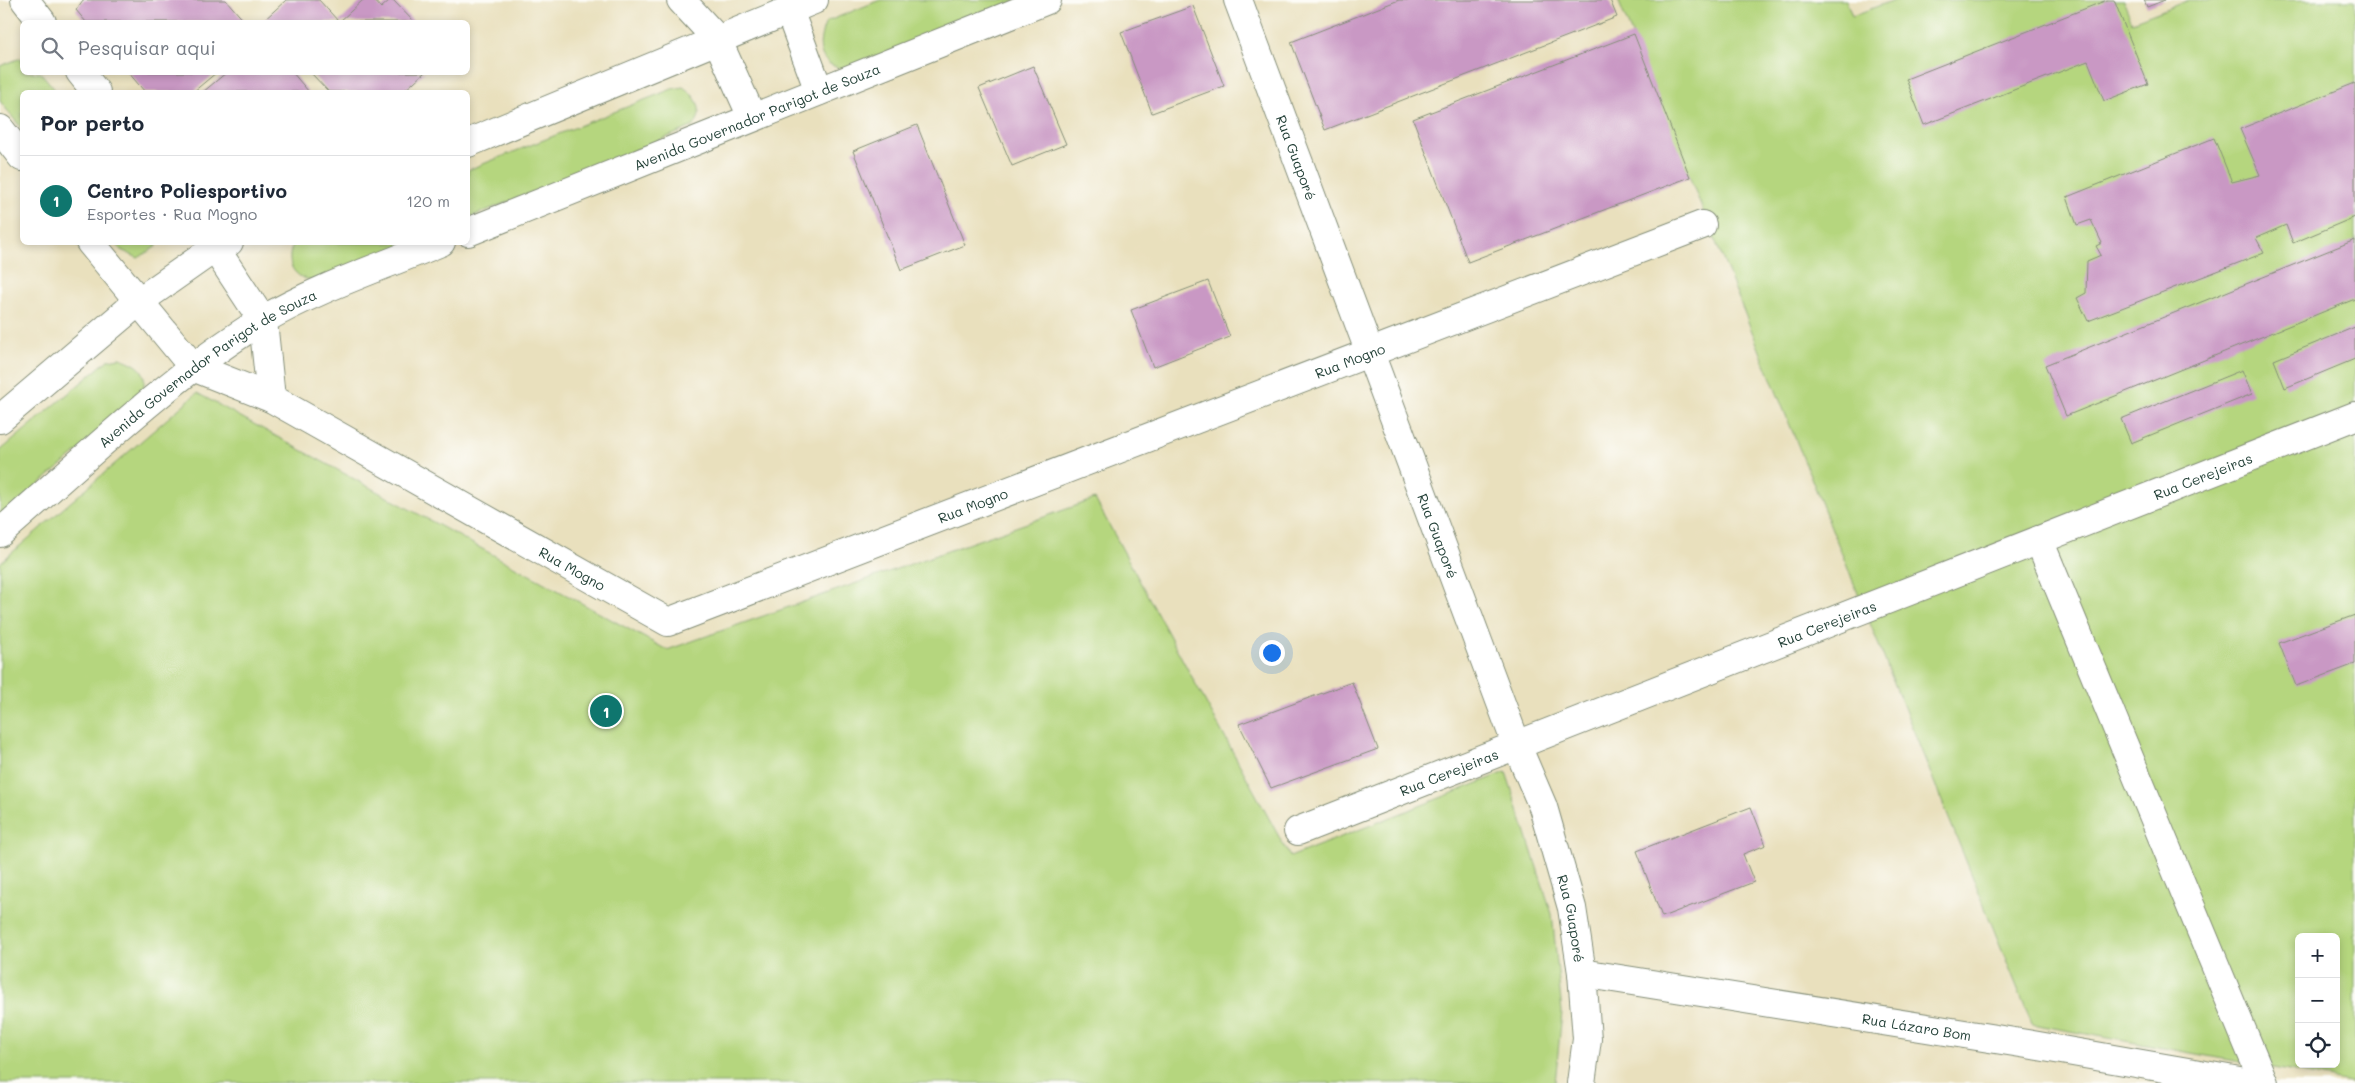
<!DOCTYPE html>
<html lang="pt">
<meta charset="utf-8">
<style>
body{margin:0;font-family:Mali,sans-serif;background:#f6f6f7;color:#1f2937}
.controls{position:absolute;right:15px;bottom:15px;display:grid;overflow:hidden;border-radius:8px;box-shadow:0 2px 8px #0003}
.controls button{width:45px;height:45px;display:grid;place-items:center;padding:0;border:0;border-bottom:1px solid #e0e1e3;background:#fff;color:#1f2937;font:25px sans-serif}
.you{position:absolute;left:1271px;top:652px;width:18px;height:18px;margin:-12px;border:4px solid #fff;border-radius:50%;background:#1a73e8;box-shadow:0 0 0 8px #1a73e833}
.badge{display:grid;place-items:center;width:32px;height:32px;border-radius:50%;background:#0f766e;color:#fff;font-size:16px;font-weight:700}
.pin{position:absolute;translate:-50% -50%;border:2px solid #fff;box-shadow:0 1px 5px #0006}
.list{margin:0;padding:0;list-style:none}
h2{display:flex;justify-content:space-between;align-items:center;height:65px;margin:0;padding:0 20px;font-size:21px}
h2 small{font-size:16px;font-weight:400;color:#747a83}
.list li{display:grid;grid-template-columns:32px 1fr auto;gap:15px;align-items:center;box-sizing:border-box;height:90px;padding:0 20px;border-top:1px solid #e0e1e3}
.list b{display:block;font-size:19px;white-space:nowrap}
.list p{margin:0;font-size:16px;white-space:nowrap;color:#747a83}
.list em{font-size:16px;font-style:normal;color:#747a83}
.icon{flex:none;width:28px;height:28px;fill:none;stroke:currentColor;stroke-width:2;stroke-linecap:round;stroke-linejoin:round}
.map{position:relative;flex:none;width:2355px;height:1083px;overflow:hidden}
.search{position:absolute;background:#fff;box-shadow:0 2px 8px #0003;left:20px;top:20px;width:450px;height:55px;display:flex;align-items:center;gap:12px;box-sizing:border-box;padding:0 18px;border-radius:8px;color:#747a83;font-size:19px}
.panel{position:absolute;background:#fff;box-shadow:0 2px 8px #0003;left:20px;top:90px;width:450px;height:155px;border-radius:8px}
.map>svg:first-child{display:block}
</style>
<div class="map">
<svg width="2355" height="1083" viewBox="0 0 2355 1083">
<rect width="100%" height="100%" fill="#fdfcf7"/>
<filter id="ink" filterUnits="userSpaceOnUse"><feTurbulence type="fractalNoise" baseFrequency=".02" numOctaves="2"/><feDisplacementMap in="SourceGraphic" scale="10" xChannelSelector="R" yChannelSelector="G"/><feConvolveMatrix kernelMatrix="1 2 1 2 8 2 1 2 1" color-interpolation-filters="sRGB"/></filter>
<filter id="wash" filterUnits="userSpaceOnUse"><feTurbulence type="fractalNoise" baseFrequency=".0096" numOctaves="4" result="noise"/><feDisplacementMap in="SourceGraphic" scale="20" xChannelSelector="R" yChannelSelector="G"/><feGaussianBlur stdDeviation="1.12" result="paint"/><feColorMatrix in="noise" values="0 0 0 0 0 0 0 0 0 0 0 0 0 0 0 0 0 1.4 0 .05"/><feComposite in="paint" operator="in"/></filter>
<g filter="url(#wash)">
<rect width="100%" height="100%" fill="#e9e0bd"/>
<path fill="#b5d67e" stroke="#6a8a59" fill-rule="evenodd" d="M 880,0 L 1018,0 L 846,69 C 817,66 816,44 826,22 Z
M 1618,0 L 1846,0 L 1852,16 L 1894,0 L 2123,0 L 2132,22 L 2189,0 L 2355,0 L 2355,1083 L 2032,1024 ZM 2299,937 L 2336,937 L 2336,1064 L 2299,1064 Z
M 21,58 L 22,72 L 41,73 L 57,92 L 22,92 L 22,129 L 0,101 L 0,66 Z
M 683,87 C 698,97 706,113 692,127 L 468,218 L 468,170 L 672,89 Z
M 115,243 L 158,243 L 157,246 L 138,258 L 121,250 Z
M 294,243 L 408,243 L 315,280 C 293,280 284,261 294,243 Z
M 120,358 C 145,367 148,373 141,398 L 0,517 L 0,451 L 108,360 Z
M 197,393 L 667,650 L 1095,499 L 1290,857 L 1506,772 L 1552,914 L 1562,1012 L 1555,1083 L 0,1083 L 0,563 Z"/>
<g id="blocks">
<path fill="#c998c4" d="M 83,0 L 226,0 L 245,22 L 86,22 L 76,10 Z
M 286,0 L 319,0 L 339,22 L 363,0 L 374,0 L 381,8 L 390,0 L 393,0 L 414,22 L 262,22 Z
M 1399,0 L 1610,0 L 1617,17 L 1325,130 L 1291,42 Z
M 2107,0 L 2114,0 L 2148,84 L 2104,101 L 2088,61 L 1924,125 L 1906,79 Z
M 2144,0 L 2165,0 L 2147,7 Z
M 1193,6 L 1224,86 L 1152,113 L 1121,32 Z
M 1634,34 L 1690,177 L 1468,262 L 1413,119 Z
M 1033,66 L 1066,144 L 1012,166 L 979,88 Z
M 128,72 L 217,72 L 193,92 L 145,92 Z
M 227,72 L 292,72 L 309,92 L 203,92 Z
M 310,72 L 425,72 L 403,92 L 329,92 Z
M 2355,83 L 2355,217 L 2293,243 L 2286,225 L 2256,238 L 2264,253 L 2088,321 L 2077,298 L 2086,293 L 2087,261 L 2101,255 L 2096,246 L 2102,243 L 2091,220 L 2077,225 L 2067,197 L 2214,138 L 2232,182 L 2260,175 L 2240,129 Z
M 917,125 L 965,245 L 901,270 L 853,151 Z
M 2355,240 L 2355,299 L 2066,416 L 2045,365 Z
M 1208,281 L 1230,337 L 1153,367 L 1131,310 Z
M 2355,327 L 2355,359 L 2285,388 L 2274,360 Z
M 2242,370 L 2252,394 L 2131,443 L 2121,419 Z
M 2355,615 L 2355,664 L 2296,686 L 2279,643 Z
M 1352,682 L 1378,749 L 1271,788 L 1239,724 Z
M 1751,807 L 1766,845 L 1743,854 L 1754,882 L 1662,917 L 1637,851 Z"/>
</g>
</g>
<g filter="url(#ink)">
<use href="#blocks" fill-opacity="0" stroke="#848e78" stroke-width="1"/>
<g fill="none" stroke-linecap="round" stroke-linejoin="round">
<g stroke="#848e78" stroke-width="30">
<g id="minor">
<path d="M 25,0 L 42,22"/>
<path d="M 681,0 L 717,39 L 752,117"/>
<path d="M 795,0 L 789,10 L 819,91"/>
<path id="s1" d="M 1238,0 L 1517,746 L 1543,807 L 1572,908 L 1582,973 L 1587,1039 L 1581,1083"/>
<path d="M 80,72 L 96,92"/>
<path d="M 0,129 L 22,157"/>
<path d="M 468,143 L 814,0"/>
<path id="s2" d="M 468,232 L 1047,0"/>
<path id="s3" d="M 90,242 L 193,367 L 271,398 L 668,622 L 1702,225"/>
<path d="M 211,242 L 263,321 L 271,398"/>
<path d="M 0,419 L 138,302 L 215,248 L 229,242"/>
<path id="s4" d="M 0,533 C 83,461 168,378 261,321 C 317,288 381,267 441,242"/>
<path d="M 2039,540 L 2264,1083"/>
<path id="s5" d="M 1298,831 L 2355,416"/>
<path id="s6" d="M 1582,973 L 2027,1044 L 2251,1083"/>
</g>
</g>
<use href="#minor" stroke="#fff" stroke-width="28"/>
</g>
</g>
<g text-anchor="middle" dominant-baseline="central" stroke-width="4.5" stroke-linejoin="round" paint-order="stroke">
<g font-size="14" fill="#1f3d34" stroke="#fdfcf7">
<text stroke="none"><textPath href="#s2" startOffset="311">Avenida Governador Parigot de Souza</textPath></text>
<text stroke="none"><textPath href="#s1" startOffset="168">Rua Guaporé</textPath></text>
<text stroke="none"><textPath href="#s3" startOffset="1432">Rua Mogno</textPath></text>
<text stroke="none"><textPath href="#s4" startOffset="266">Avenida Governador Parigot de Souza</textPath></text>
<text stroke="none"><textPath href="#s5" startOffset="972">Rua Cerejeiras</textPath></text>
<text stroke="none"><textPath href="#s3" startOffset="1028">Rua Mogno</textPath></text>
<text stroke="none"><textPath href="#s1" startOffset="572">Rua Guaporé</textPath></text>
<text stroke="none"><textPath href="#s3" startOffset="592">Rua Mogno</textPath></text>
<text stroke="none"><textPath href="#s5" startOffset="568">Rua Cerejeiras</textPath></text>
<text stroke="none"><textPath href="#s5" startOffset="162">Rua Cerejeiras</textPath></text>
<text stroke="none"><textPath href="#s1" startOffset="978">Rua Guaporé</textPath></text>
<text stroke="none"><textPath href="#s6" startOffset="339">Rua Lázaro Bom</textPath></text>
</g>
</g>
</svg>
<div class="controls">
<button>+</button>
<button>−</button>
<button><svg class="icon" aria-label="locate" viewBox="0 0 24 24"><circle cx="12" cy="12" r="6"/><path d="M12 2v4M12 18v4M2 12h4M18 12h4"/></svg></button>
</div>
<div class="you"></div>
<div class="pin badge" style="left:606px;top:711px">1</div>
<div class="search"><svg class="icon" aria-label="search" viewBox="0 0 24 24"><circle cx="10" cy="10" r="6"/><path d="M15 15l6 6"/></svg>Pesquisar aqui</div>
<section class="panel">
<h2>Por perto<small></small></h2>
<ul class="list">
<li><span class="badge">1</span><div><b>Centro Poliesportivo</b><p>Esportes · Rua Mogno</p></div><em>120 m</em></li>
</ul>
</section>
</div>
